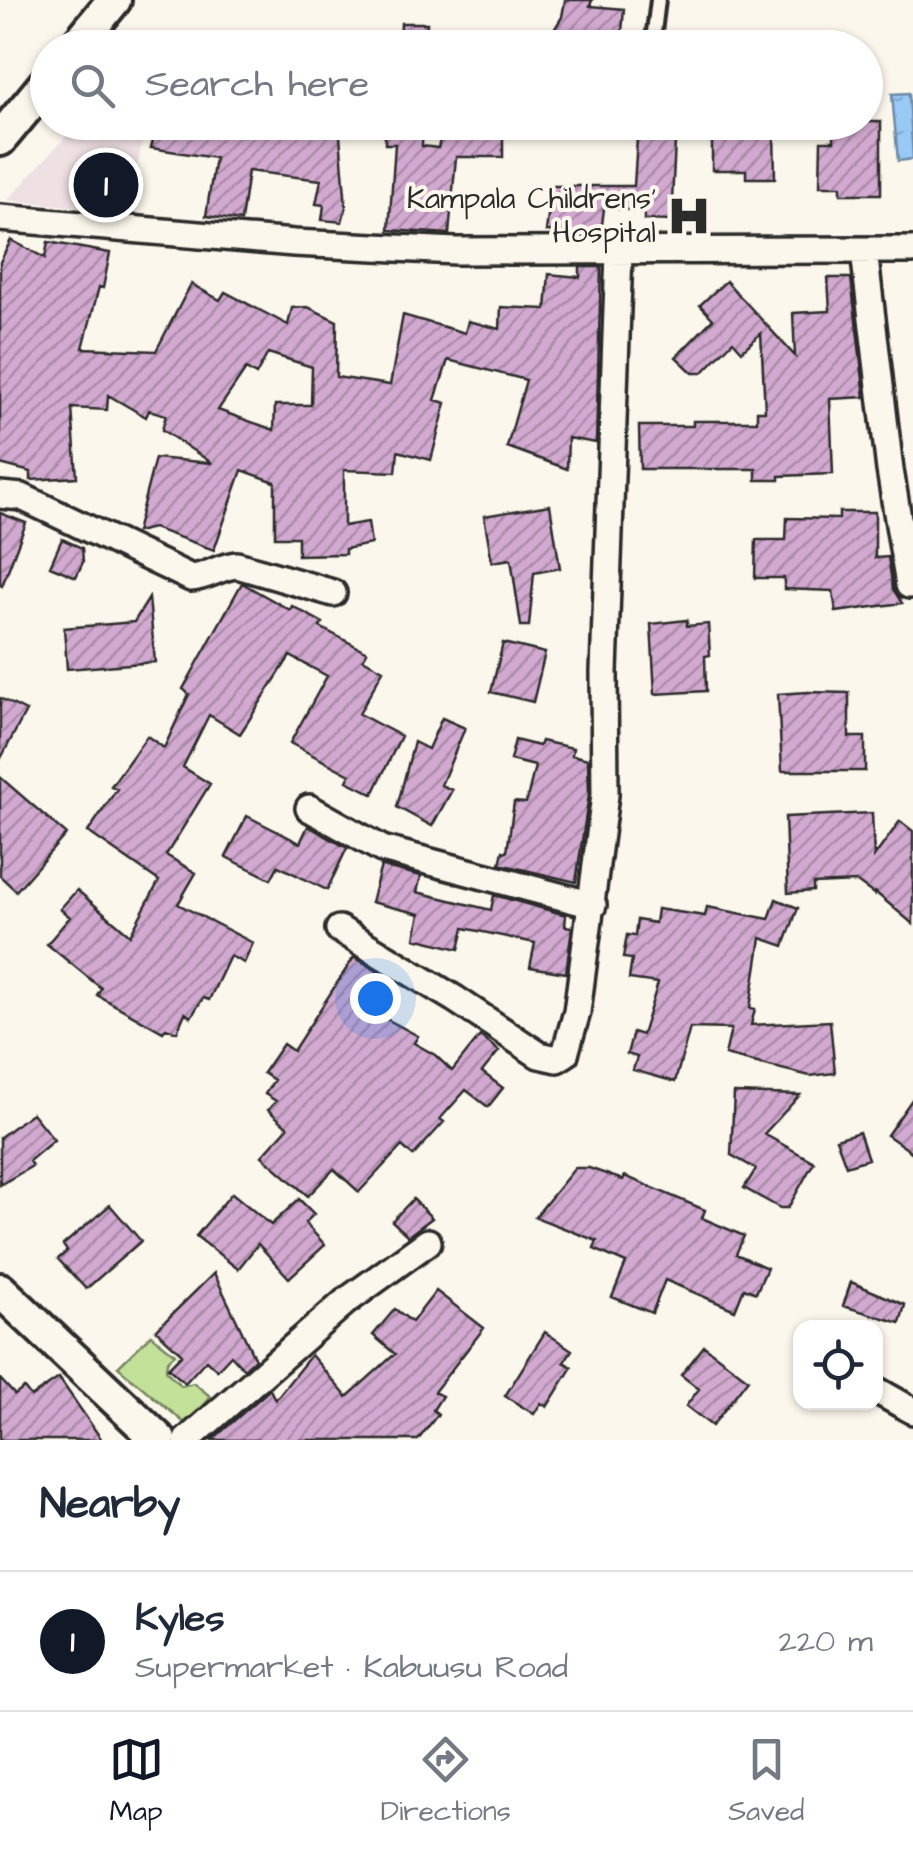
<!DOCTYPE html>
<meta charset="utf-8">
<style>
body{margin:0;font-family:"Architects Daughter",sans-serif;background:#f6f6f7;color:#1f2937}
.controls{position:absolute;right:30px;bottom:30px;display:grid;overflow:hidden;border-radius:20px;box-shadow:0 2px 8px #0004}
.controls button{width:90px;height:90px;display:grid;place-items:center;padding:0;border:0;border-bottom:2px solid #e0e1e3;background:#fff;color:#1f2937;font:50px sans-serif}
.you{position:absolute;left:375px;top:998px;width:35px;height:35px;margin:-25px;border:8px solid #fff;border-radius:50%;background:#1a73e8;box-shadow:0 0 0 15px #1a73e833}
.badge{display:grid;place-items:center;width:65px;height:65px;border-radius:50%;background:#111827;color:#fff;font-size:32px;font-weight:700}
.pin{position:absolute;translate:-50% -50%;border:5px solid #fff;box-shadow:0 2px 10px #0006}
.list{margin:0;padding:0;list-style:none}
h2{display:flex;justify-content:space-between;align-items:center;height:130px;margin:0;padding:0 40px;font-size:42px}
h2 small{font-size:32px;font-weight:400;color:#747a83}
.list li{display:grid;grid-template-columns:65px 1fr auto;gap:30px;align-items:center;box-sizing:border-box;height:140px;padding:0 40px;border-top:2px solid #e0e1e3}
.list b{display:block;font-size:38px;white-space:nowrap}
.list p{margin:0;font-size:32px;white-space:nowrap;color:#747a83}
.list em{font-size:32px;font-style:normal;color:#747a83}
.icon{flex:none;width:55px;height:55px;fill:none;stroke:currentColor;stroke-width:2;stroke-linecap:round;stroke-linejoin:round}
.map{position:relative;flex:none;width:913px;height:1440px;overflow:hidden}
.search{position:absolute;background:#fff;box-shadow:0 2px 8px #0004;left:30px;right:30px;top:30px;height:110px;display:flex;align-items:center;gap:25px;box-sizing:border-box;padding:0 35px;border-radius:55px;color:#747a83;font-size:38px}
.sheet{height:270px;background:#fff}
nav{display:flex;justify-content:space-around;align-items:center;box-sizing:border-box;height:140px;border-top:2px solid #e0e1e3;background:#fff;font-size:28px;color:#747a83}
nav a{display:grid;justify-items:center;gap:5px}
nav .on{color:#111827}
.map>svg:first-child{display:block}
</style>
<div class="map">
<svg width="913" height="1440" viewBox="0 0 913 1440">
<defs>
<pattern id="water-ripples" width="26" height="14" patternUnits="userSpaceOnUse" patternTransform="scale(2.5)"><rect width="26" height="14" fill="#99c9f5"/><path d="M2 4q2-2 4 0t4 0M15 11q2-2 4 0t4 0" fill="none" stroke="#84add2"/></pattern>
<pattern id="building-hatch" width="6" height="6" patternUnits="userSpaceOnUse" patternTransform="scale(2.5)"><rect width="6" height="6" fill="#d2a9d0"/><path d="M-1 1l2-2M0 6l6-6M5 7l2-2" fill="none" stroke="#ab8aa9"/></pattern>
</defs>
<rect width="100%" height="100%" fill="#fbf7ec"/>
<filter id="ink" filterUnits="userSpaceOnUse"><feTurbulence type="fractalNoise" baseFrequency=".01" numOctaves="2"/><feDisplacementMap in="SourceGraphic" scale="20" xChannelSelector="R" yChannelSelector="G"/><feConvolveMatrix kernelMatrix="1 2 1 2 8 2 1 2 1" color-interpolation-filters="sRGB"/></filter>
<g filter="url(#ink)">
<path fill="#efe0e4" d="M 78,123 L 146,123 L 128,212 L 8,200 Z"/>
<path fill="#c3e199" stroke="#778662" stroke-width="2.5" d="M 151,1335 L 175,1354 L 167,1361 L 166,1371 L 181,1386 L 194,1383 L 211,1397 L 187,1425 L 118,1367 Z"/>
<path fill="url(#water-ripples)" stroke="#6d8aa4" stroke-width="2.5" d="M 909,93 L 913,159 L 898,161 L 892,94 Z"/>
<path fill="url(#building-hatch)" stroke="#2b2b2b" stroke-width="2.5" fill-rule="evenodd" d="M 565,0 L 592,0 L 590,6 L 624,9 L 621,43 L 573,38 L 567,48 L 543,48 L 562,17 Z
M 401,23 L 427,23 L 426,47 L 400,46 Z
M 158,122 L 323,122 L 333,129 L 334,124 L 339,124 L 346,207 L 342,222 L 322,220 L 324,205 L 316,204 L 321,180 L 248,171 L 241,221 L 206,216 L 215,158 L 151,148 Z
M 385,122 L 423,122 L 422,146 L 438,148 L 441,136 L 503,136 L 503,157 L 456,157 L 449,234 L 389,230 L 395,144 L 385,144 Z
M 638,122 L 676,122 L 671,221 L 644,220 L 644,211 L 604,208 L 601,234 L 546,231 L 552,186 L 634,186 Z
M 834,122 L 881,122 L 881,194 L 841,194 L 841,186 L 820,186 L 821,141 L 834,141 Z
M 774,130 L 775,178 L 746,178 L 746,170 L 712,170 L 712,131 Z
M 11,240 L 45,258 L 48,242 L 110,253 L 103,288 L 99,287 L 83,348 L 156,351 L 191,284 L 220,300 L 225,292 L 288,325 L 292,308 L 308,307 L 337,321 L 336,377 L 390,385 L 403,315 L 465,333 L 468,321 L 500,329 L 501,307 L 546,309 L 549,274 L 580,277 L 580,267 L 601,267 L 596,443 L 568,438 L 567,469 L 507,447 L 526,380 L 448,360 L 435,400 L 446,403 L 431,460 L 398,451 L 396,472 L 344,470 L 344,526 L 368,522 L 371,544 L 345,549 L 345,554 L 298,555 L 298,537 L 275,537 L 275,482 L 242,470 L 214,550 L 153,528 L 136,532 L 155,458 L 212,463 L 162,430 L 166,415 L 149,410 L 146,417 L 108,395 L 107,410 L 72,408 L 77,477 L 31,480 L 31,472 L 0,464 L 0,262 ZM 268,353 L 312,367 L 311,405 L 275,405 L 274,430 L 218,410 L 246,369 L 256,375 Z
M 828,278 L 851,278 L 865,397 L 830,399 L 833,474 L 779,476 L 779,480 L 756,480 L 756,469 L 640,469 L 639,426 L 693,426 L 693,421 L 757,421 L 757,411 L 765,411 L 761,333 L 742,351 L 733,341 L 702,373 L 693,373 L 676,357 L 713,319 L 700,305 L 726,281 L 795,356 L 793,313 L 830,311 Z
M 550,505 L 560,568 L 534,573 L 529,626 L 521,626 L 511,559 L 492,562 L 484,516 Z
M 839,512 L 875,512 L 875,558 L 888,557 L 893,589 L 902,603 L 836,612 L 833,591 L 784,589 L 784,578 L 755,578 L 756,540 L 786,540 L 787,518 L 839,519 Z
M 0,513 L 26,523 L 2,586 L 0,585 Z
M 62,539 L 82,548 L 83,562 L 76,577 L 50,566 Z
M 242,583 L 290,610 L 292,606 L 323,623 L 320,627 L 367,652 L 363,659 L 383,670 L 359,714 L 401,736 L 373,794 L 347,781 L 350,775 L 290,743 L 327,676 L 290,656 L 240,734 L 209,715 L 183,767 L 210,784 L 166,855 L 196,873 L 178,904 L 253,943 L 244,963 L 230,956 L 209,1000 L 203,998 L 191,1017 L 185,1013 L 177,1032 L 166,1028 L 163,1032 L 97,995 L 101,988 L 47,944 L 70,917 L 60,909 L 77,890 L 130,935 L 159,881 L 88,832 L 117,789 L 111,786 L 147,736 L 164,748 L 189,694 L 183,689 Z
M 149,598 L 155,662 L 67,669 L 64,628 L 134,622 Z
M 687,620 L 687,626 L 708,624 L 710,655 L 705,656 L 706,691 L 655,694 L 651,624 Z
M 503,643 L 545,653 L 533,702 L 491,692 Z
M 808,692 L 849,693 L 849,737 L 865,737 L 865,771 L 782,771 L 778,694 Z
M 0,698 L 26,711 L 0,760 Z
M 442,718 L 465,728 L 441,785 L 452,790 L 432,826 L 397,807 L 414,742 L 428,749 Z
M 515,740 L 539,746 L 541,741 L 573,748 L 572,755 L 588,759 L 589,794 L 576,882 L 500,864 L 503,851 L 507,852 L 514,802 L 526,803 L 535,766 L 510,760 Z
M 0,777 L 66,834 L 16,891 L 0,876 Z
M 872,813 L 874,857 L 900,821 L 913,831 L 913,924 L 875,892 L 875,895 L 857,882 L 813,884 L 813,891 L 788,893 L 785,817 Z
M 247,816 L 300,843 L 308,826 L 347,848 L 327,890 L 278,866 L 271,879 L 226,857 Z
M 381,866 L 421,876 L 417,892 L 491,910 L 494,895 L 566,915 L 565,926 L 572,927 L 566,973 L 530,967 L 535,943 L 464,928 L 459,949 L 415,938 L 420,914 L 371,902 Z
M 776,899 L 798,908 L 784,946 L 761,938 L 750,1008 L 755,1009 L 751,1025 L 830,1021 L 835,1073 L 810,1076 L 725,1055 L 731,1029 L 690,1028 L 675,1082 L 633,1070 L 637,1057 L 627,1054 L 633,1032 L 642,1035 L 658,983 L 629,979 L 632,959 L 623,958 L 627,935 L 635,936 L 637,920 L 655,923 L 657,909 L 705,916 L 707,907 L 769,919 Z
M 354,957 L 390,979 L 370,1010 L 418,1036 L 414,1043 L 435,1055 L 452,1071 L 480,1036 L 499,1051 L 482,1072 L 503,1088 L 488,1107 L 466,1090 L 440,1119 L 444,1122 L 413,1156 L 402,1146 L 359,1192 L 334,1169 L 308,1196 L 262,1156 L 288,1127 L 268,1110 L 276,1101 L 265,1094 L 274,1080 L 263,1073 L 283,1044 L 293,1051 Z
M 734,1093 L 800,1095 L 764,1134 L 814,1162 L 788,1208 L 780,1208 L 744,1188 L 756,1169 L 731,1155 Z
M 913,1098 L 913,1153 L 887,1135 Z
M 32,1113 L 54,1140 L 29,1161 L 32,1166 L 0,1185 L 0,1137 Z
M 859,1132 L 868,1159 L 846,1166 L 836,1139 Z
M 575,1168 L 589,1168 L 623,1180 L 625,1176 L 705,1210 L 702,1218 L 744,1236 L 736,1254 L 767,1268 L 756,1293 L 744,1288 L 735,1310 L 665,1280 L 652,1313 L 612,1297 L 626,1263 L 594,1249 L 597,1241 L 535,1217 Z
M 232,1193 L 271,1225 L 299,1199 L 314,1214 L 305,1223 L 325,1245 L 289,1278 L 258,1244 L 238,1269 L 196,1236 Z
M 413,1199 L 432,1218 L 408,1236 L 392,1221 Z
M 110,1205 L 141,1241 L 86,1289 L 58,1259 L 67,1251 L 63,1245 Z
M 214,1273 L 255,1359 L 244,1369 L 231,1355 L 217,1370 L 206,1360 L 185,1383 L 168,1368 L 182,1354 L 156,1330 Z
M 851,1282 L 905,1305 L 900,1323 L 843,1306 Z
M 436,1291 L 484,1328 L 434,1392 L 442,1396 L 433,1410 L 438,1414 L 418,1440 L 212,1440 L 270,1389 L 275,1400 L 311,1355 L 347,1397 L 395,1354 L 373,1335 L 395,1309 L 412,1322 Z
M 545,1332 L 572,1350 L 564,1362 L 572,1367 L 547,1407 L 541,1403 L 534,1414 L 505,1396 Z
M 704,1346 L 748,1379 L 712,1426 L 686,1406 L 699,1389 L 681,1375 Z
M 59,1378 L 102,1440 L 0,1440 L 0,1379 L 15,1395 L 24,1388 L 31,1397 Z"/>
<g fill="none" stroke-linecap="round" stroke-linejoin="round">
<g stroke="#2b2b2b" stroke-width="20">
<path id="service" d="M 652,48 L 658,0"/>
</g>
<g stroke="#2b2b2b" stroke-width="32">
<path id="minor" d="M 0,218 L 294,243 L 456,251 L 913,250
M 864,251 L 890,470 L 909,585
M 0,495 L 22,497 L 191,578 C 208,577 220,566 237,565 L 333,593
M 309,808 L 382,849 L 593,905
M 339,929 L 455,999 L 539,1055 L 557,1059 L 565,1054 L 577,1012 L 605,795 L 604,672 L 619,253
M 876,1390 L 913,1411
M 187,1440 L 345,1302 L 428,1242"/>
</g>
<g stroke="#2b2b2b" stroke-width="40">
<path id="tertiary" d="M 75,48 L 114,0
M 0,139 L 48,81
M 0,1290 L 159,1440"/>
</g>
<use href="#service" stroke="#fbf7ec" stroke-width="12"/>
<use href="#minor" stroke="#fbf7ec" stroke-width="25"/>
<use href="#tertiary" stroke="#fbf7ec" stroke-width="32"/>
</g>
</g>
<defs>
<g id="hospital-bare" transform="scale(3.45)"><path d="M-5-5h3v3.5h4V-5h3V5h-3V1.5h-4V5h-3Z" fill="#2b2b2b" stroke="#fbf7ec" stroke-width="2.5" paint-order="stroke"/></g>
</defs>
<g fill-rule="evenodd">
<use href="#hospital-bare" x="689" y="216"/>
</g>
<g text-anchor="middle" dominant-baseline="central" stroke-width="8" stroke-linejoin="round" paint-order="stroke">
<g font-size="30" fill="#2b2b2b" stroke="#fbf7ec" text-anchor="end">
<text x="656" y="199">Kampala Childrens'<tspan x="656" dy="34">Hospital</tspan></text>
</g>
</g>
</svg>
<div class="controls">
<button><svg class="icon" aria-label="locate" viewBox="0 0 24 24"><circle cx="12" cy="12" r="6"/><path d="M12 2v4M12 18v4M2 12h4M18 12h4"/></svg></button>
</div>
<div class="you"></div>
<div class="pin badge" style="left:106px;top:185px">1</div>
<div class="search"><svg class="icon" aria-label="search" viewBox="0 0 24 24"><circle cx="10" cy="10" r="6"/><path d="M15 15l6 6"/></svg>Search here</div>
</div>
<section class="sheet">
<h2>Nearby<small></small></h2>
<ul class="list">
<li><span class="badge">1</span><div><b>Kyles</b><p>Supermarket · Kabuusu Road</p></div><em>220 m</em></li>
</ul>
</section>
<nav>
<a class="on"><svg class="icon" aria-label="map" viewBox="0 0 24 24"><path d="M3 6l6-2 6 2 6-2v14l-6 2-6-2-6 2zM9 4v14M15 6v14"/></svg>Map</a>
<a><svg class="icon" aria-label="directions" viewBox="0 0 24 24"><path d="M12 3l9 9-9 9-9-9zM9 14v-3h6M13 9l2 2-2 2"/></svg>Directions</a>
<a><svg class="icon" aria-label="saved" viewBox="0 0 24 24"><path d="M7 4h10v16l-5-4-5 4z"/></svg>Saved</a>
</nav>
